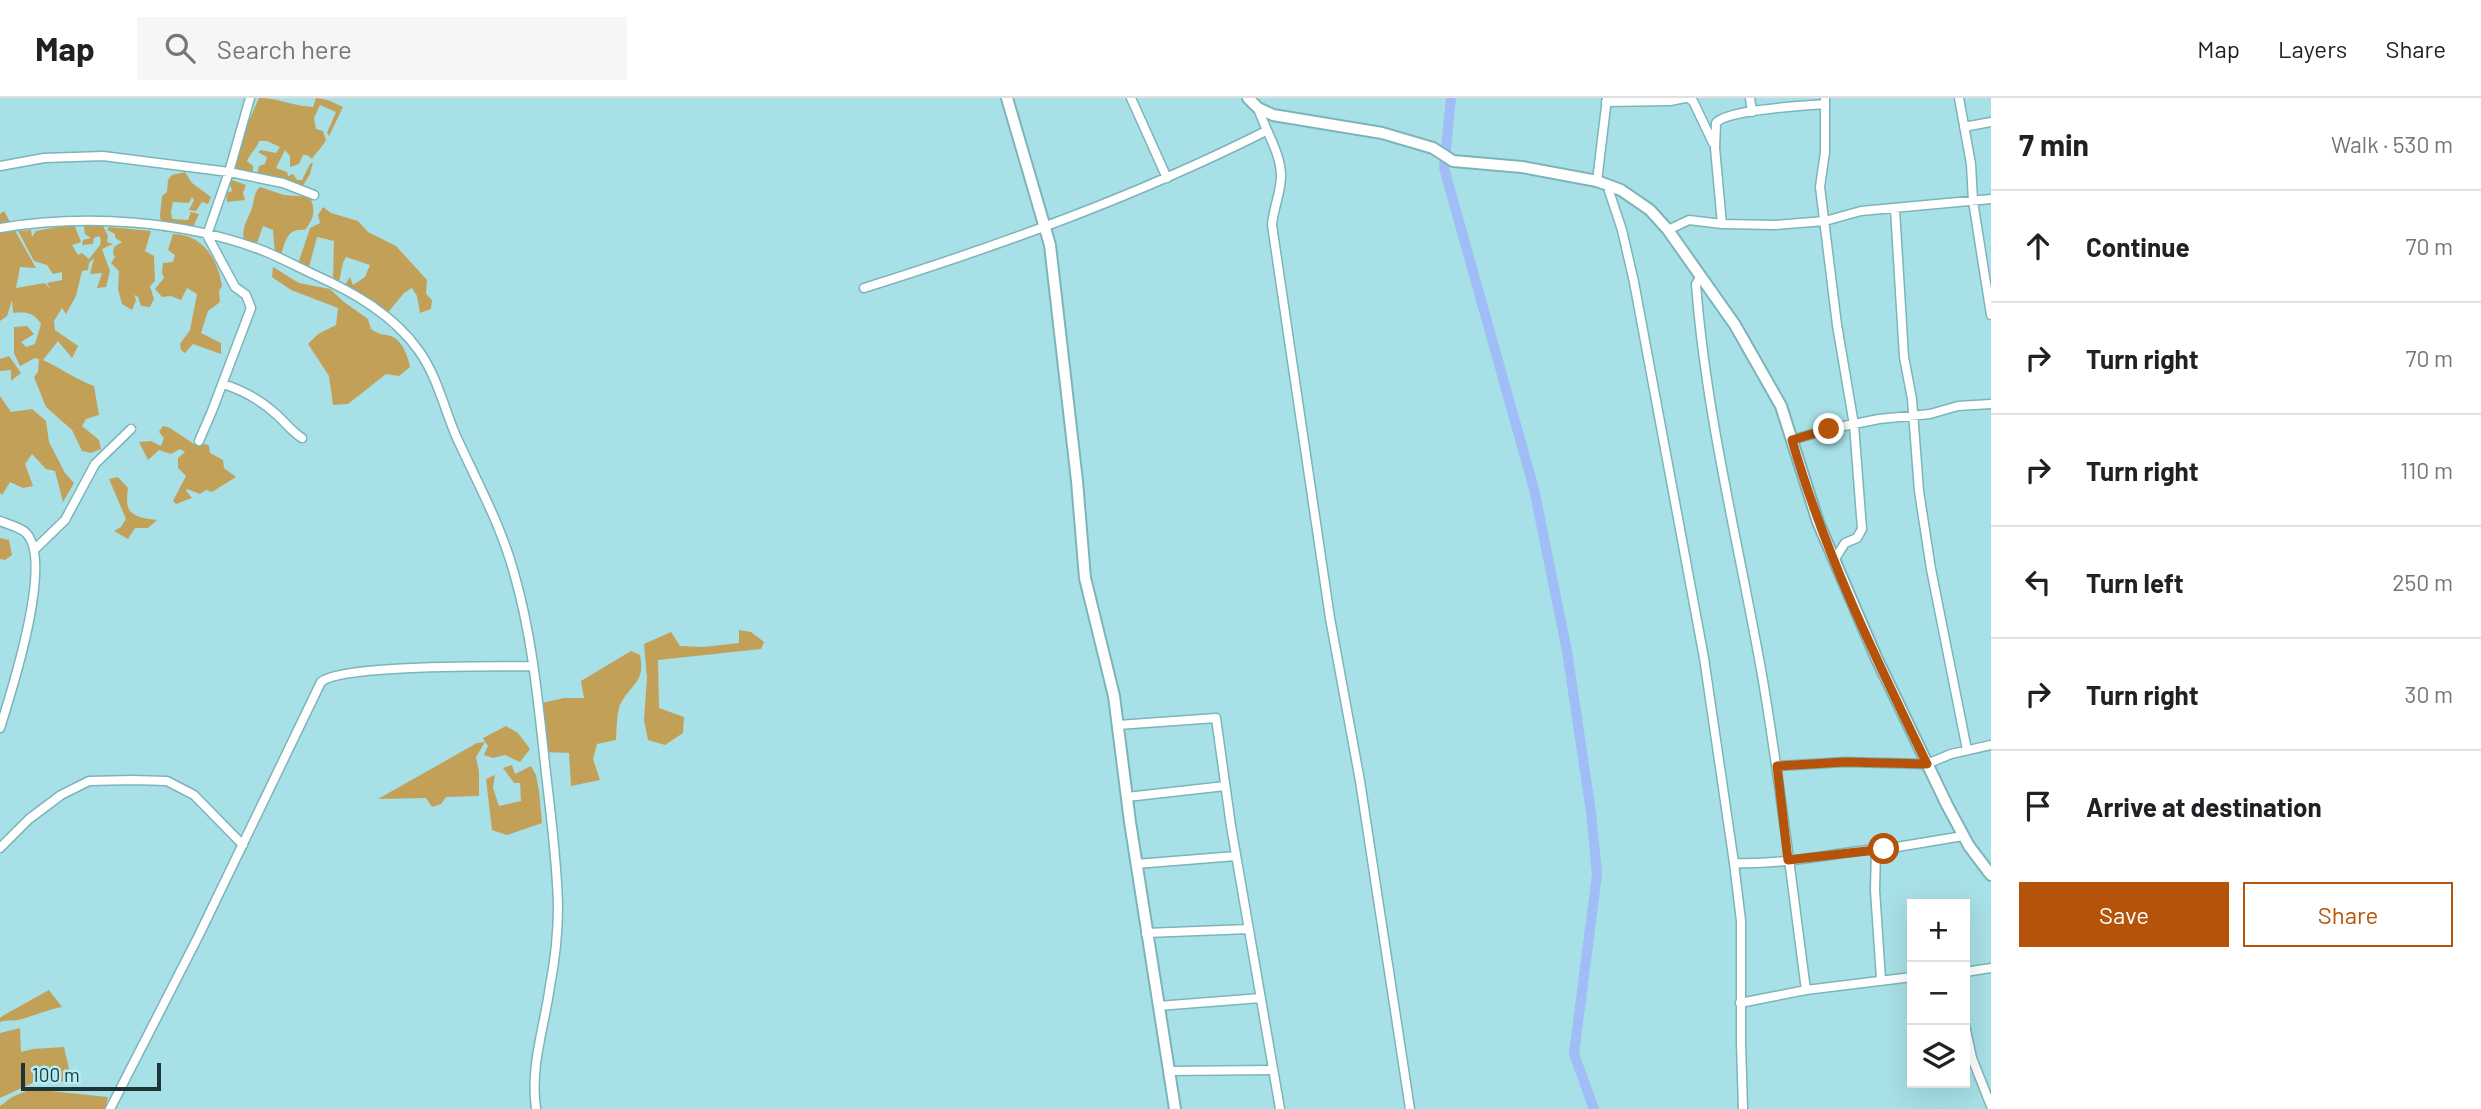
<!DOCTYPE html>
<meta charset="utf-8">
<style>
body{margin:0;font-family:Barlow,sans-serif;background:#f6f6f6;color:#202124}
.controls{position:absolute;right:21px;bottom:21px;display:grid;overflow:hidden;border-radius:0px;box-shadow:0 7px 28px #0002}
.controls button{width:63px;height:63px;display:grid;place-items:center;padding:0;border:0;border-bottom:2px solid #e0e0e0;background:#fff;color:#202124;font:35px sans-serif}
.scale{position:absolute;left:21px;bottom:18px;width:140px;box-sizing:border-box;padding-left:7px;border:4px solid #1e3437;border-top:0;font-size:19px;line-height:24px;white-space:nowrap;color:#1e3437;-webkit-text-stroke:5px #b4edf3;paint-order:stroke}
.stop{position:absolute;width:21px;height:21px;margin:-16px;border:5px solid #b45309;border-radius:50%;background:#fff}
.stop.end{background:#b45309;border-color:#fff;box-shadow:0 2px 7px #0008}
.list{margin:0;padding:0;list-style:none}
h2{display:flex;justify-content:space-between;align-items:center;height:91px;margin:0;padding:0 28px;font-size:30px}
h2 small{font-size:23px;font-weight:400;color:#757577}
.list li{display:grid;grid-template-columns:46px 1fr auto;gap:21px;align-items:center;box-sizing:border-box;height:112px;padding:0 28px;border-top:2px solid #e0e0e0}
.list b{display:block;font-size:26px;white-space:nowrap}
.list em{font-size:23px;font-style:normal;color:#757577}
.actions{display:flex;gap:14px;padding:21px 28px}
.actions a{flex:1;padding:16px 0;border:2px solid #b45309;border-radius:0px;text-align:center;font-size:24px;color:#b45309}
.actions .main{background:#b45309;color:#fff}
.icon{flex:none;width:38px;height:38px;fill:none;stroke:currentColor;stroke-width:2;stroke-linecap:round;stroke-linejoin:round}
.map{position:relative;flex:none;width:1991px;height:1011px;overflow:hidden}
header{display:flex;align-items:center;gap:42px;box-sizing:border-box;height:98px;padding:0 35px;background:#fff;border-bottom:2px solid #e0e0e0}
header strong{font-size:33px}
nav{display:flex;gap:38px;margin-inline-start:auto;font-size:24px}
.search{width:490px;height:63px;background:#f6f6f6;display:flex;align-items:center;gap:18px;box-sizing:border-box;padding:0 24px;border-radius:0px;color:#757577;font-size:26px}
main{display:flex}
aside{flex:1;background:#fff}
.map>svg:first-child{display:block}
</style>
<header>
<strong>Map</strong>
<div class="search"><svg class="icon" aria-label="search" viewBox="0 0 24 24"><circle cx="10" cy="10" r="6"/><path d="M15 15l6 6"/></svg>Search here</div>
<nav><a>Map</a><a>Layers</a><a>Share</a></nav>
</header>
<main>
<div class="map">
<svg width="1991" height="1011" viewBox="0 0 1991 1011">
<rect width="100%" height="100%" fill="#a7e0e6"/>
<path fill="#c3a058" d="M 259,0 C 278,0 293,8 313,9 L 316,0 L 328,2 L 343,9 L 329,38 L 327,35 L 336,14 L 320,7 L 314,20 L 316,31 L 323,33 L 326,42 C 322,50 316,54 312,61 L 307,57 L 303,57 L 299,66 L 290,69 L 290,58 L 285,52 L 276,70 L 287,74 L 288,78 L 293,76 L 297,82 L 302,82 L 310,66 L 313,64 L 310,76 L 301,91 L 257,77 L 259,68 L 265,66 L 267,59 L 258,54 L 261,52 L 276,55 L 280,49 L 267,43 L 259,43 C 257,51 250,55 247,63 L 253,68 L 253,80 L 228,70 Z
M 185,74 L 192,85 L 211,99 L 208,106 L 202,104 L 196,113 L 189,112 L 194,102 L 192,99 L 189,105 L 173,104 L 171,113 L 172,121 L 188,122 L 191,114 L 199,116 L 192,131 L 164,134 L 160,118 L 162,98 L 167,94 L 168,82 L 172,77 Z
M 223,79 L 246,87 L 243,95 L 245,102 L 227,104 L 226,95 L 232,93 L 230,86 L 222,83 Z
M 260,89 L 284,97 L 310,99 C 316,113 314,120 305,132 C 287,130 286,142 281,157 L 275,155 L 273,132 L 263,128 L 257,145 L 244,143 C 241,129 248,122 252,110 C 255,101 253,96 260,89 Z
M 323,109 L 331,115 L 358,123 L 368,134 L 396,148 L 427,182 L 426,196 L 432,202 L 431,211 L 420,215 L 417,198 L 412,190 L 404,195 L 385,218 L 343,190 L 350,179 L 353,187 L 365,179 L 370,167 L 346,159 C 339,170 343,178 337,187 L 333,179 L 334,143 L 317,139 L 309,169 L 297,169 L 310,130 L 320,125 L 318,117 Z
M 4,113 L 36,170 L 20,169 L 16,190 L 45,185 L 51,192 L 47,185 L 62,182 L 62,174 L 53,176 L 47,167 L 34,163 L 18,133 L 31,132 L 32,139 L 36,133 L 74,126 L 81,144 L 72,147 L 78,157 L 82,155 L 89,161 L 100,147 L 101,142 L 99,138 L 94,140 L 93,146 L 82,147 L 83,142 L 91,140 L 85,136 L 83,123 L 88,120 L 96,128 L 103,128 L 108,138 L 107,144 L 113,146 L 102,151 L 110,173 L 106,189 L 97,190 L 102,175 L 90,176 L 94,160 L 89,165 L 88,172 L 82,173 L 76,198 L 66,216 L 62,210 L 54,223 L 55,232 L 78,248 L 72,260 L 58,243 L 43,262 C 61,270 75,281 94,288 L 99,317 L 86,321 L 82,328 L 99,342 L 101,351 L 91,355 L 82,353 L 72,332 L 46,309 L 34,279 L 38,274 L 39,261 L 35,260 L 20,268 L 14,255 L 14,229 L 27,228 L 34,236 L 21,244 L 26,249 L 35,246 L 41,226 C 33,214 27,214 13,215 L 12,202 L 7,218 L 0,223 L 0,116 Z
M 109,129 L 151,133 L 145,153 L 154,158 L 155,183 L 150,188 L 154,201 L 150,209 L 141,208 L 138,199 L 134,197 L 136,202 L 132,212 L 122,206 L 118,191 L 119,173 L 111,165 L 115,159 L 113,155 L 114,149 L 122,144 L 115,140 L 115,136 L 107,132 Z
M 173,136 C 203,136 218,162 222,188 L 219,193 L 220,204 L 208,213 L 201,235 L 221,245 L 221,256 L 193,246 L 185,255 L 181,252 L 180,246 L 190,232 L 197,196 L 187,190 L 181,202 L 171,198 L 162,199 L 155,191 L 164,180 L 162,175 L 163,165 L 173,164 L 175,157 L 168,152 Z
M 273,169 L 299,185 L 330,191 L 344,204 L 368,221 L 371,231 C 383,239 383,235 393,239 C 403,244 408,259 410,269 L 399,278 L 386,276 L 348,306 L 333,307 L 329,278 L 308,246 L 318,236 L 336,227 L 338,210 L 291,192 L 272,179 Z
M 9,258 L 21,275 L 11,283 L 11,272 L 0,273 L 0,261 Z
M 0,298 L 11,314 L 32,311 L 46,323 L 49,344 L 65,375 L 74,385 L 63,404 L 55,373 L 46,371 L 32,356 L 25,366 L 33,388 L 23,390 L 10,384 L 2,397 L 0,395 Z
M 163,328 L 170,330 L 197,348 L 206,346 L 209,348 L 210,355 L 223,362 L 224,370 L 236,379 L 212,394 L 206,392 L 200,396 L 187,391 L 186,393 L 192,400 L 176,406 L 173,403 L 186,378 L 178,370 L 178,360 L 185,354 L 180,351 L 171,356 L 159,352 L 148,362 L 139,344 L 151,343 L 161,348 L 164,340 L 159,334 Z
M 118,379 L 128,390 C 124,416 132,419 157,422 L 148,430 L 135,430 L 128,441 L 114,433 L 121,429 L 126,421 L 109,381 Z
M 0,440 L 9,442 L 12,457 L 5,462 L 0,461 Z
M 739,532 L 751,534 L 764,544 L 761,551 L 658,562 L 659,610 L 684,619 L 683,635 L 665,647 L 648,642 L 644,622 L 647,580 L 644,546 L 671,534 L 680,548 L 703,549 L 739,545 Z
M 631,553 L 640,557 C 645,583 634,584 622,603 C 616,612 617,631 616,642 L 597,646 L 593,661 L 600,682 L 571,688 L 569,655 L 543,654 L 538,606 L 564,600 L 584,600 L 581,583 Z
M 506,628 L 518,635 L 530,651 L 520,664 L 505,657 L 493,660 L 484,657 L 488,648 L 485,644 L 476,659 L 479,674 L 479,698 L 446,699 L 441,706 L 432,709 L 426,700 L 378,701 L 477,645 L 485,644 L 483,640 Z
M 512,667 L 515,676 L 531,668 L 536,677 L 539,693 L 542,725 L 507,737 L 492,732 L 486,681 L 495,677 L 493,690 L 499,708 L 521,703 L 520,685 L 514,685 L 503,670 Z
M 49,892 L 62,909 C 47,912 36,917 22,921 C 15,924 8,921 0,924 L 0,920 L 4,917 Z
M 20,930 L 21,954 L 33,951 L 64,949 L 72,984 L 39,982 L 0,1000 L 0,935 Z
M 31,991 L 108,999 L 105,1011 L 0,1011 L 0,1008 L 12,999 Z"/>
<g fill="none" stroke-linecap="round" stroke-linejoin="round">
<path stroke="#a1bdf7" stroke-width="2.5" d="M 1451,1 L 1452,0"/>
<path stroke="#a1bdf7" stroke-width="10" d="M 1451,0 L 1444,70 L 1534,391 L 1567,553 L 1591,714 L 1597,776 L 1574,956 L 1594,1011"/>
<g stroke="#7db4ba" stroke-width="11">
<path id="minor" d="M 1131,0 L 1167,80
M 1688,0 L 1693,3 L 1713,45
M 1750,0 L 1752,14
M 1825,0 L 1825,54 L 1820,89 L 1837,227 L 1854,327 L 1862,431 L 1857,440 L 1845,445 L 1835,461
M 1959,0 L 1971,66 L 1973,103 L 1991,217
M 1606,4 L 1670,3 L 1685,0
M 1258,10 C 1265,32 1281,55 1281,78 C 1281,95 1273,111 1272,127 L 1330,520 L 1360,683 L 1410,1011
M 1964,29 L 1991,24
M 0,68 L 44,60 L 103,58 L 229,74 L 283,85 L 314,97
M 1597,83 L 1607,0
M 1611,88 L 1609,93 L 1622,132 L 1634,184 L 1704,560 L 1734,765 L 1741,823 L 1741,945 L 1743,1011
M 1895,111 L 1904,259 L 1912,301 L 1919,393 L 1931,471 L 1967,652
M 1722,126 L 1715,50 L 1716,25 C 1728,11 1804,8 1825,6
M 0,130 C 85,116 183,122 264,153 C 281,160 298,169 315,177 C 353,194 394,217 419,253 C 437,278 444,310 456,338 C 477,384 501,427 514,475 C 532,537 538,602 545,666 C 550,713 557,760 558,808 C 558,835 555,862 550,888 C 544,931 530,968 536,1011
M 1668,132 L 1689,122 L 1722,126 L 1776,127 L 1825,123 L 1861,113 L 1991,101
M 1701,178 L 1696,186 C 1706,318 1739,447 1762,577 C 1780,682 1792,787 1806,892
M 864,190 C 1001,147 1137,98 1266,33
M 223,286 C 242,292 262,303 277,317 C 286,325 291,333 302,340
M 1792,342 L 1829,331 L 1879,321 L 1930,316 L 1958,308 L 1991,306
M 199,343 L 212,313 L 251,210 L 246,197 L 235,189 L 207,137 L 229,74 L 250,0
M 0,423 C 7,426 19,429 25,434 C 55,460 11,595 0,630
M 35,451 L 65,422 L 95,366 L 131,331
M 1118,627 L 1216,620 L 1231,728 L 1280,1011
M 1777,668 L 1845,664 L 1927,666 L 1951,656 L 1991,647
M 1127,699 L 1225,688
M 0,750 L 29,721 L 61,697 L 89,683 L 132,682 L 167,683 L 194,697 L 243,747
M 1734,765 C 1781,767 1829,756 1876,751
M 1136,766 L 1236,758
M 1146,835 L 1249,831
M 1965,874 L 1991,870
M 1881,881 L 1875,792 L 1876,751 L 1891,750 L 1963,738
M 1740,905 L 1806,892 L 1912,879
M 1158,908 L 1261,900
M 1965,927 L 1972,960 L 1991,1008
M 1168,973 L 1273,972
M 110,1011 L 199,837 L 321,584 C 341,566 498,569 533,568"/>
</g>
<g stroke="#7db4ba" stroke-width="14">
<path id="secondary" d="M 1007,0 L 1050,147 L 1077,383 L 1085,480 L 1114,598 L 1130,724 L 1175,1011
M 1248,0 L 1258,10 L 1273,17 L 1382,35 L 1433,50 L 1453,63 L 1522,69 L 1597,83 L 1621,92 L 1650,112 L 1668,132 L 1735,227 L 1781,308 L 1818,424 L 1876,559 L 1947,707 L 1969,748 L 1991,777"/>
</g>
<use href="#minor" stroke="#fff" stroke-width="8"/>
<use href="#secondary" stroke="#fff" stroke-width="10"/>
</g>
<g fill="none" stroke-linecap="round" stroke-linejoin="round">
<path stroke="#b45309" stroke-width="9" d="M 1829,331 L 1792,342 C 1824,454 1876,561 1927,666 L 1845,664 L 1777,668 L 1788,762 L 1884,751"/>
</g>
</svg>
<div class="controls">
<button>+</button>
<button>−</button>
<button><svg class="icon" aria-label="layers" viewBox="0 0 24 24"><path d="M12 4l9 5-9 5-9-5zM3 14l9 5 9-5"/></svg></button>
</div>
<div class="scale">100 m</div>
<div class="stop" style="left:1884px;top:751px"></div>
<div class="stop end" style="left:1829px;top:331px"></div>
</div>
<aside>
<h2>7 min<small>Walk · 530 m</small></h2>
<ul class="list">
<li><svg class="icon" aria-label="ahead" viewBox="0 0 24 24"><path d="M12 20V5M6 11l6-6 6 6"/></svg><div><b>Continue</b></div><em>70 m</em></li>
<li><svg class="icon" aria-label="right" viewBox="0 0 24 24"><path d="M7 20v-9h11M14 6l5 5-5 5"/></svg><div><b>Turn right</b></div><em>70 m</em></li>
<li><svg class="icon" aria-label="right" viewBox="0 0 24 24"><path d="M7 20v-9h11M14 6l5 5-5 5"/></svg><div><b>Turn right</b></div><em>110 m</em></li>
<li><svg class="icon" aria-label="left" viewBox="0 0 24 24"><path d="M17 20v-9H6M10 6l-5 5 5 5"/></svg><div><b>Turn left</b></div><em>250 m</em></li>
<li><svg class="icon" aria-label="right" viewBox="0 0 24 24"><path d="M7 20v-9h11M14 6l5 5-5 5"/></svg><div><b>Turn right</b></div><em>30 m</em></li>
<li><svg class="icon" aria-label="arrive" viewBox="0 0 24 24"><path d="M6 21V4h12l-3 4 3 4H6"/></svg><div><b>Arrive at destination</b></div></li>
</ul>
<div class="actions"><a class="main">Save</a><a>Share</a></div>
</aside>
</main>
